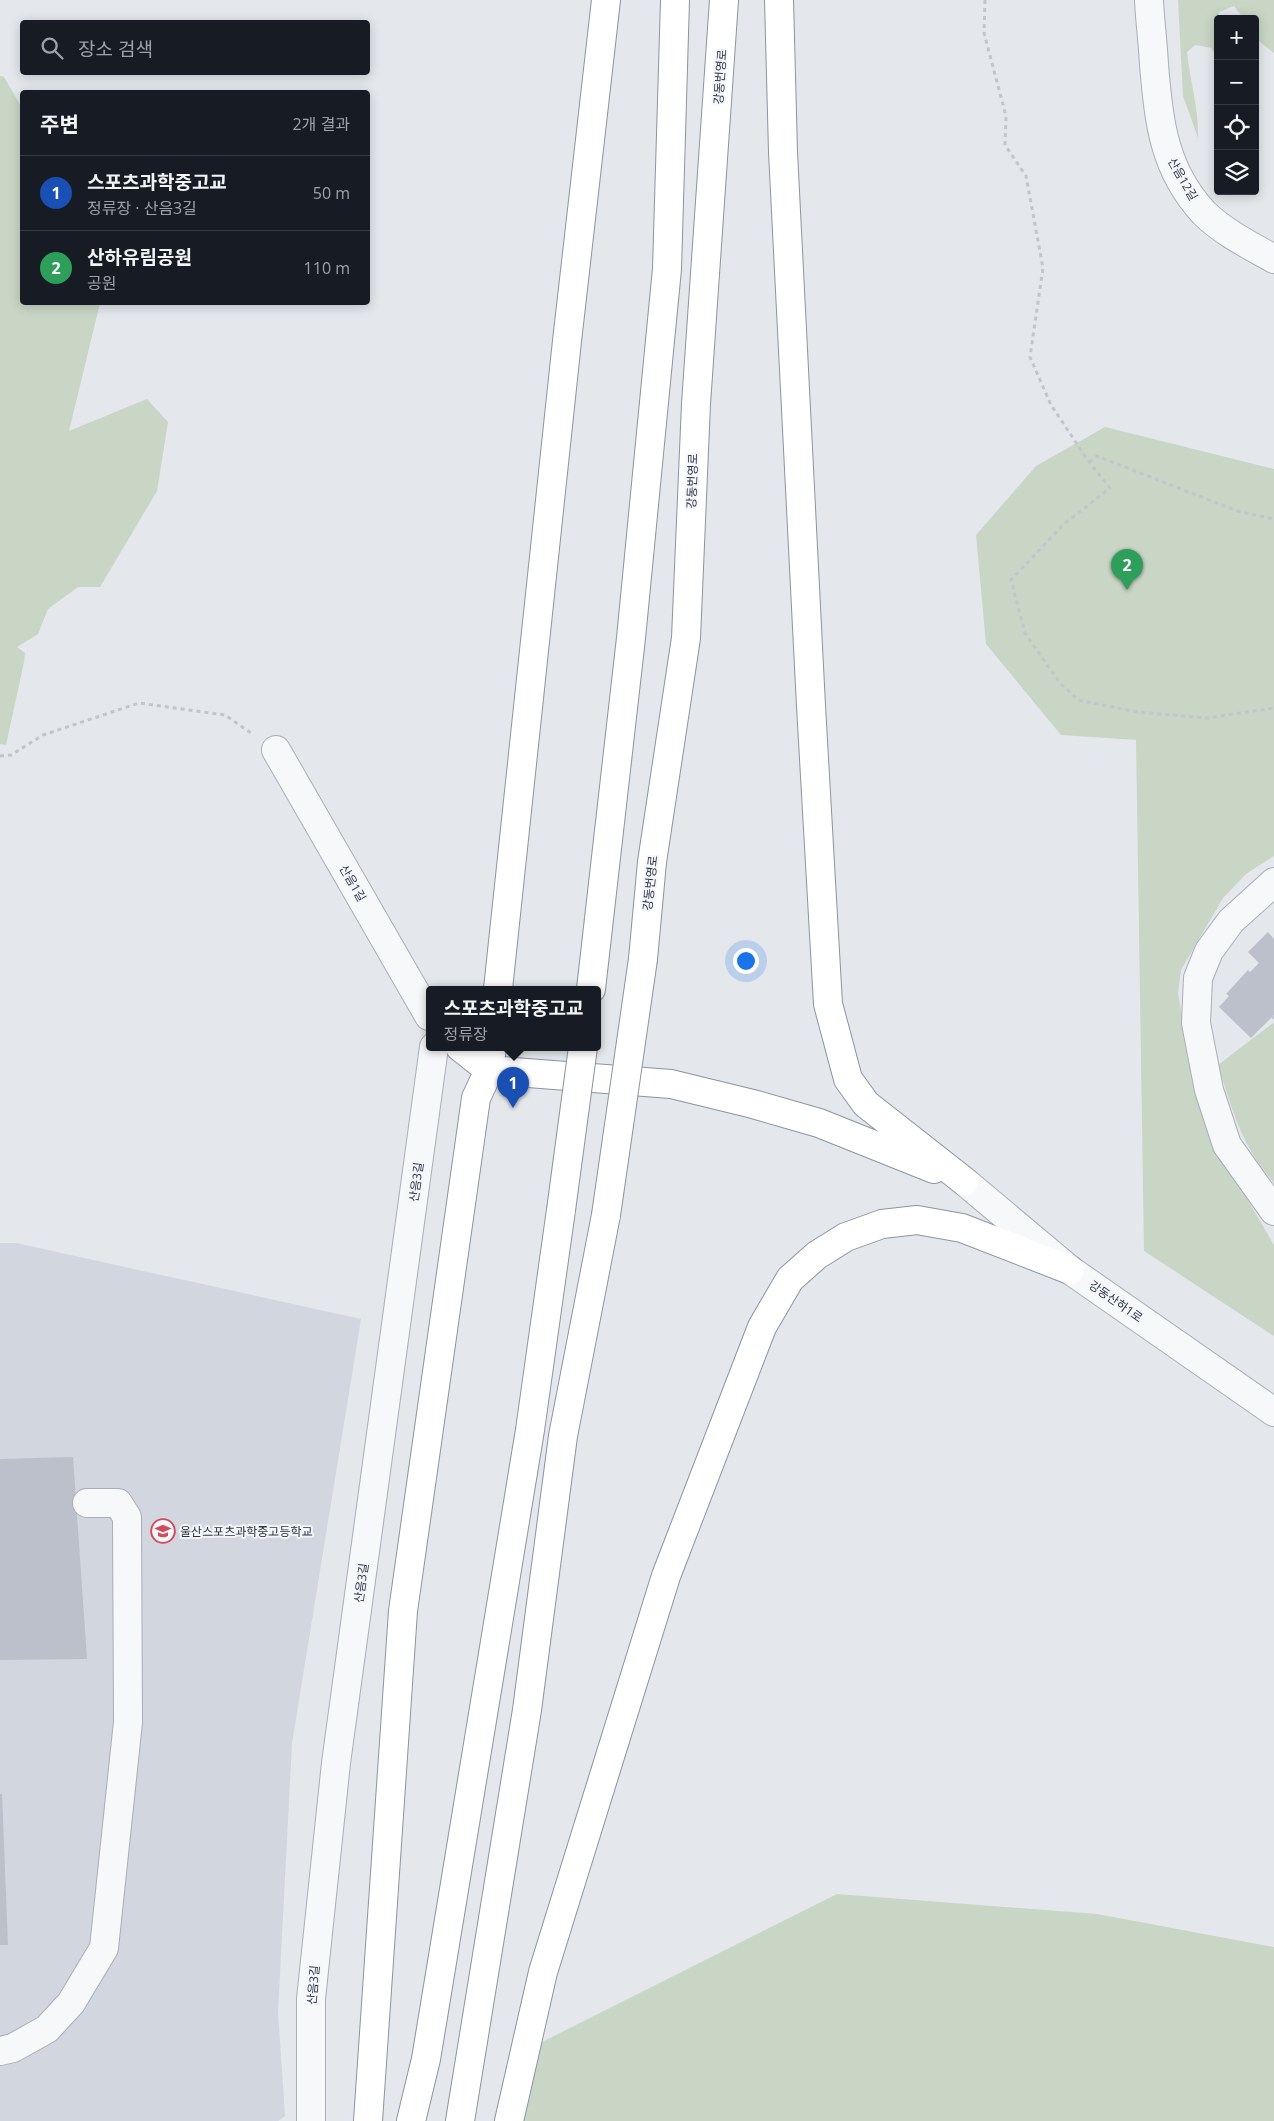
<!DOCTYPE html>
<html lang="ko">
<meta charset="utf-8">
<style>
body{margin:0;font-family:"Open Sans","Noto Sans KR",sans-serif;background:#20242c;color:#f1f3f6}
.controls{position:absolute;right:15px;top:15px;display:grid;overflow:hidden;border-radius:5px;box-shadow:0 2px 12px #0003}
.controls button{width:45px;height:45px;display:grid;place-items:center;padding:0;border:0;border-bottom:1px solid #363941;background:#171b24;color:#f1f3f6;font:25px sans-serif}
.you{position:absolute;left:745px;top:960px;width:18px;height:18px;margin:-12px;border:4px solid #fff;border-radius:50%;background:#1a73e8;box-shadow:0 0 0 8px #1a73e833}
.badge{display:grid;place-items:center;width:32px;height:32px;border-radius:50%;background:#d1495b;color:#fff;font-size:16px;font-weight:700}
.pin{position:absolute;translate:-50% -41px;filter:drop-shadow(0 1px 2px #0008)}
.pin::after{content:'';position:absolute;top:26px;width:18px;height:15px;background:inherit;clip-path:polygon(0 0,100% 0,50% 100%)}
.popup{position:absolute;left:426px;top:986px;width:175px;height:65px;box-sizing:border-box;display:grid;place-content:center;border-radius:5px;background:#171b24;filter:drop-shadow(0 1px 4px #0005);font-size:16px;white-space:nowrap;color:#9ea1a6}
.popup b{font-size:19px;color:#f1f3f6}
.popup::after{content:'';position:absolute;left:50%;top:100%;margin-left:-10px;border:10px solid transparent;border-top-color:#171b24}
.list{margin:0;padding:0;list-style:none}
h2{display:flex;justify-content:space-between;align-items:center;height:65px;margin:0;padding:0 20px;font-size:21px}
h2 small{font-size:16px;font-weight:400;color:#9ea1a6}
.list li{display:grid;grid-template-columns:32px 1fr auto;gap:15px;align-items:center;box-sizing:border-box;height:75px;padding:0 20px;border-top:1px solid #363941}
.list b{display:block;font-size:19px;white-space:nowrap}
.list p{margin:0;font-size:16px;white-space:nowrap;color:#9ea1a6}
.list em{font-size:16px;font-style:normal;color:#9ea1a6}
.icon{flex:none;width:28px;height:28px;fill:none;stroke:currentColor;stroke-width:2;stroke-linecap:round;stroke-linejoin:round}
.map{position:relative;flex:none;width:1274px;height:2121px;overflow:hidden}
.search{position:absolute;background:#171b24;box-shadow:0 2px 12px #0003;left:20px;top:20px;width:350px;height:55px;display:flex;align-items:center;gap:12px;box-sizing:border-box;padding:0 18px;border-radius:5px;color:#9ea1a6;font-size:19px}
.panel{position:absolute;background:#171b24;box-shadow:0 2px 12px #0003;left:20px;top:90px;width:350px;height:215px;border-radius:5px}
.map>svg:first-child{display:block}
</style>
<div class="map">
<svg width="1274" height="2121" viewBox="0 0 1274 2121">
<rect width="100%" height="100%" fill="#e4e7ec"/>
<path fill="#d2d6de" d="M 0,1243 L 16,1243 L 361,1319 L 292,1743 L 278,2012 L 285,2116 L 278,2121 L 0,2121 Z"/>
<path fill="#c9d6c5" d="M 1178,0 L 1274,0 L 1274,53 L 1255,38 L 1255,19 L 1244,19 L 1234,6 L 1219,12 L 1218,57 L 1211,48 L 1195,45 L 1187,52 C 1190,81 1199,109 1198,138 L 1183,96 Z
M 0,76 L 4,77 L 22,108 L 22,302 L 100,303 L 69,431 L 147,399 L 168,422 L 157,491 L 100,587 L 78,587 L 48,609 L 38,634 L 17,647 L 25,653 L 24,662 L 6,745 L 0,744 Z
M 1105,427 L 1274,469 L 1274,856 L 1246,874 L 1223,898 L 1181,970 L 1178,993 L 1193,1080 L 1208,1132 L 1274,1245 L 1274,1336 L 1144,1251 L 1136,740 L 1061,735 L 986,644 L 976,535 L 1036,466 Z
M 1273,1023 L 1274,1024 L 1274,1183 C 1241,1145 1233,1112 1218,1065 Z
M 837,1894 L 1097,1914 L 1274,1947 L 1274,2121 L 518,2121 L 534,2046 Z"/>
<path fill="#bbc0ca" d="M 1268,932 L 1274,939 L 1274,1015 L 1251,1038 L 1219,1007 L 1229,996 L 1226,994 L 1248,970 L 1250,972 L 1259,963 L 1248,952 Z
M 73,1457 L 87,1659 L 0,1660 L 0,1459 Z
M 0,1794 L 2,1794 L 8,1945 L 0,1945 Z"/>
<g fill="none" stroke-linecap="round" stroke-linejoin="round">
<g stroke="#a9aeb7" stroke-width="30">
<path id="minor" d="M 1149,0 C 1150,22 1153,43 1154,65 C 1159,121 1163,169 1204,213 C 1223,232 1251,246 1274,259
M 276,750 L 429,1016
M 1274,882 L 1231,921 L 1209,951 L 1198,978 L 1196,1023 L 1209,1090 L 1227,1145 L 1274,1211
M 964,1181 L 1070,1270 L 1274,1412
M 0,2051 L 13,2048 L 47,2029 L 71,2003 L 104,1948 L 128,1722 L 127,1517 L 118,1503 L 87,1503
M 311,2121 L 311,1999 L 336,1763 L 434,1047"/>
</g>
<g stroke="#8b94a3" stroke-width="30">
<path id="highway" d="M 779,0 L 783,152 L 811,706 L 828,1004 L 848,1079 L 866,1104 L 964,1181
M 643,959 L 652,862 L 686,638 L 696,404 L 724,0
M 498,989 L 567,341 L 606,0
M 591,989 L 631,638 L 667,269 L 675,0
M 460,1047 L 489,1070 L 671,1084 L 753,1104 L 819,1123 L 934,1169
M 368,2121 L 403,1611 L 476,1098 L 489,1070 L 492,1047
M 411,2121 L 426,2059 L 530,1430 L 561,1210
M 460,2121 L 527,1710 L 563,1436 L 606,1215
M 509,2121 L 543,1972 L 666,1576 L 762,1327 L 790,1279 L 817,1255 L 846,1237 L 882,1224 L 917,1220 L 962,1228 L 1070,1270"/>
</g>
<path stroke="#c2c5cb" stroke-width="3" stroke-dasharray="4 4" stroke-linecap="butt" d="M 985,0 L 984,33 L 1006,116 L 1005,145 L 1026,176 L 1043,268 L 1030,357 L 1051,405 L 1089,462 L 1110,488 L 1063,525 L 1011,580 L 1025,633 L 1060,683 L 1078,700 L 1137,712 L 1207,718 L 1274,708
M 1089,462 L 1097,456 L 1237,511 L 1274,519
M 0,756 L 11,755 L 43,735 L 139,703 L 225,715 L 251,733
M 1272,1017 L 1274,1018"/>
<use href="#minor" stroke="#f7f8fa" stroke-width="28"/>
<use href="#highway" stroke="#fff" stroke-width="28"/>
<g stroke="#8b94a3" stroke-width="30" stroke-linecap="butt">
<path id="highway-bridge" d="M 561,1210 L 583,1047
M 606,1215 L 643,959"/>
</g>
<use href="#highway-bridge" stroke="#fff" stroke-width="28"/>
</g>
<defs>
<g id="school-ring" transform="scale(1.25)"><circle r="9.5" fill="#f4f6f9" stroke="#d1495b" stroke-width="1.5"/><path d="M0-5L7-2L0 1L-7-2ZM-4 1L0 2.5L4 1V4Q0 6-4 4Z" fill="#d1495b"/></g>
</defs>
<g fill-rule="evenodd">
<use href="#school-ring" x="163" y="1531"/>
</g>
<g text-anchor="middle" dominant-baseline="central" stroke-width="4" stroke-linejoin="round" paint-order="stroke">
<g font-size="12" fill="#2b3445" stroke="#f4f6f9">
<text transform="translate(720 77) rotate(-86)">강동번영로</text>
<text transform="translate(1183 179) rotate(60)">산음12길</text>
<text transform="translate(692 481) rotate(-88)">강동번영로</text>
<text transform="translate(353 883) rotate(60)">산음1길</text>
<text transform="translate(650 883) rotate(-84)">강동번영로</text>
<text transform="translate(416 1182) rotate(-82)">산음3길</text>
<text transform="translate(1116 1301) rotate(35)">강동산하1로</text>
<text transform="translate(361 1583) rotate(-82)">산음3길</text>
<text transform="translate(313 1985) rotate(-85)">산음3길</text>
</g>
<g font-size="12" fill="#2b3445" stroke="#f4f6f9" text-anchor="start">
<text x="180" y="1531">울산스포츠과학중고등학교</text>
</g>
</g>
</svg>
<div class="controls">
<button>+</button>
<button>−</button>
<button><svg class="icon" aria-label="locate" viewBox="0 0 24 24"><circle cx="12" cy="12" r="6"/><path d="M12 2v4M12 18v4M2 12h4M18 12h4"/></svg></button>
<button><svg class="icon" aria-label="layers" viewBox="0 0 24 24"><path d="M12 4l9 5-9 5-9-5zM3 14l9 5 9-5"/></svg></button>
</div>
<div class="you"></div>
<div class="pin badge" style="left:513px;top:1108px;background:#1a4fb4">1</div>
<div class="popup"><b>스포츠과학중고교</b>정류장</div>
<div class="pin badge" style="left:1127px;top:590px;background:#2e9e5b">2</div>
<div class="search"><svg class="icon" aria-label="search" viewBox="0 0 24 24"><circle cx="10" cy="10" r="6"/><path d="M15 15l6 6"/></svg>장소 검색</div>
<section class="panel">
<h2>주변<small>2개 결과</small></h2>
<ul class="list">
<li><span class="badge" style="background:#1a4fb4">1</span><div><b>스포츠과학중고교</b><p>정류장 · 산음3길</p></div><em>50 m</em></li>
<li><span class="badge" style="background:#2e9e5b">2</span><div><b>산하유림공원</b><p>공원</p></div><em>110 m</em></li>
</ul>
</section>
</div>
